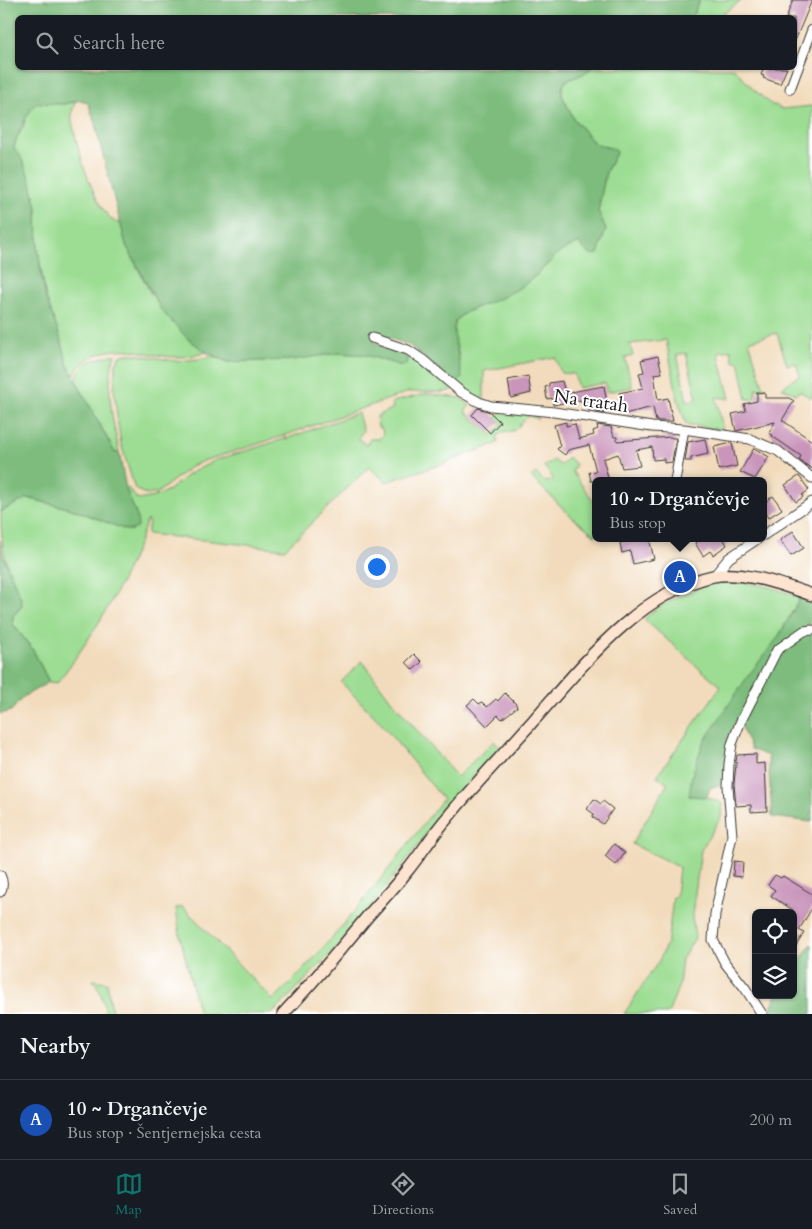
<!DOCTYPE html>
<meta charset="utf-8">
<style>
body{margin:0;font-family:Cardo,serif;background:#20242c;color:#f1f3f6}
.controls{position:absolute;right:15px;bottom:15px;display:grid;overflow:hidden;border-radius:8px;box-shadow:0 1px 4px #0004}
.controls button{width:45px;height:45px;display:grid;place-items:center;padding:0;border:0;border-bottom:1px solid #363941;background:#171b24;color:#f1f3f6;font:25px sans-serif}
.you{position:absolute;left:376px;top:566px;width:18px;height:18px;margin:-12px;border:4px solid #fff;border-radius:50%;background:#1a73e8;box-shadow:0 0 0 8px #1a73e833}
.badge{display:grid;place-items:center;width:32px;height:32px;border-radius:50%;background:#0f766e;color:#fff;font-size:16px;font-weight:700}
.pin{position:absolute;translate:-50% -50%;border:2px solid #fff;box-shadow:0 1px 5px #0006}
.popup{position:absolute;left:592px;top:477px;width:175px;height:65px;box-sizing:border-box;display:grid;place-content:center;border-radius:8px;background:#171b24;filter:drop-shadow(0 1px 4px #0005);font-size:16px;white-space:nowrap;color:#9ea1a6}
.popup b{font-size:19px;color:#f1f3f6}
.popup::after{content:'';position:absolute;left:50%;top:100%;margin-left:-10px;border:10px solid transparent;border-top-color:#171b24}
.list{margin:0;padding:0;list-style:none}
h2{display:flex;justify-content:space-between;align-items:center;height:65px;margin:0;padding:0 20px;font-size:21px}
h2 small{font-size:16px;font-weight:400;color:#9ea1a6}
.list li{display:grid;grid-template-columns:32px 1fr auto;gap:15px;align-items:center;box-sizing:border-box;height:80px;padding:0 20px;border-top:1px solid #363941}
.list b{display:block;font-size:19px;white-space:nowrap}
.list p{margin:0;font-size:16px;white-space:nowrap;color:#9ea1a6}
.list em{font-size:16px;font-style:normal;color:#9ea1a6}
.icon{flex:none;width:28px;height:28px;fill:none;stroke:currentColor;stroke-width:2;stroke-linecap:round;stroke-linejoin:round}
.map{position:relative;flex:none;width:812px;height:1014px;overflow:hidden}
.search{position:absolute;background:#171b24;box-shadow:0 1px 4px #0004;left:15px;right:15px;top:15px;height:55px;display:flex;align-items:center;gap:12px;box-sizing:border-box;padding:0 18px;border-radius:8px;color:#9ea1a6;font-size:19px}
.sheet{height:145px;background:#171b24}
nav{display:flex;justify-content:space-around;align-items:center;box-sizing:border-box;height:70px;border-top:1px solid #363941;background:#171b24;font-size:14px;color:#9ea1a6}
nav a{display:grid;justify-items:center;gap:2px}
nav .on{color:#0f766e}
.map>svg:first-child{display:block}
</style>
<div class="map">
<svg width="812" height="1014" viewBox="0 0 812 1014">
<rect width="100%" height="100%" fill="#fff"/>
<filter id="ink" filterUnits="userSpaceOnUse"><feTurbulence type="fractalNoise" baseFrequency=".02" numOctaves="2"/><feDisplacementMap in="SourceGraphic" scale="10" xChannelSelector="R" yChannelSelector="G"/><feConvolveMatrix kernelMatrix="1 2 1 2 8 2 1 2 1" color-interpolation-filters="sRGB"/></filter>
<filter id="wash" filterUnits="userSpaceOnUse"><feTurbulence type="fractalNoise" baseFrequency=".0096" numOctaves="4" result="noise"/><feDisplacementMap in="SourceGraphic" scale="20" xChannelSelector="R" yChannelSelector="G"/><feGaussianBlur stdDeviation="1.12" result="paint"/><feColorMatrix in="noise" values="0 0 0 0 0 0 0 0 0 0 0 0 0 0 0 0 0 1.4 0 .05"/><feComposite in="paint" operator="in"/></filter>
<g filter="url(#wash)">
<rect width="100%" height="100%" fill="#f2dbbc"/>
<path fill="#9cdd93" stroke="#5c7c58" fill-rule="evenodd" d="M 700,0 L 742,0 L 718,17 L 690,18 L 693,15 Z
M 592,68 L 734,68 L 753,89 L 772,105 L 775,105 L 781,109 L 812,106 L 812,397 L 809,397 L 800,391 L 796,394 L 782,388 L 792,380 L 800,376 L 796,363 L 787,365 L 777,333 L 749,341 L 764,389 L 756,389 L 755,399 L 747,399 L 739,361 L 733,361 L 731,350 L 718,352 L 730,399 L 716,397 L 723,430 L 686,424 L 678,400 L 666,340 L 630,344 L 633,356 L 625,358 L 632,387 L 607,392 L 605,383 L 578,388 L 574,374 L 561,373 L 555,357 L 484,371 L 484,399 L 477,397 L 456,384 C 457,376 459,368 459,361 C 460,349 450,335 455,323 C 460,310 492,303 505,296 C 514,291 525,284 534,277 C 551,263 556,250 579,243 L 598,254 L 606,229 L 598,211 L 606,172 L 616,153 L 614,149 L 595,144 L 573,118 L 562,95 L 562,88 L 566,80 L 583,74 ZM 686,353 L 697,399 L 687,401 L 677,355 Z
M 75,102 C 73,108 71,115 72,121 C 76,143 96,221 121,224 L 126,245 L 151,294 L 187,338 L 206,352 C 193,357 178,358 164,356 C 152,355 141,351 130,350 C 109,348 81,356 74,376 L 68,366 L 62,343 L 46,298 L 38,249 L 37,207 L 14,148 L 17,137 L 23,128 L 27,114 L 36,103 L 64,104 Z
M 339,353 L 366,355 L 402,366 L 406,365 L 407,357 L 422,364 L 452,390 L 445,392 L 409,392 L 280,437 L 206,460 L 192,466 L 157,493 L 147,495 L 135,489 L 121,444 L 118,424 L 114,389 L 116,364 L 119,357 L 125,354 L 133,354 L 176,361 L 200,359 L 213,356 L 228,362 L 266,361 Z
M 115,354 C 104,386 113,420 119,452 L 115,453 L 76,380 C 80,360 99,359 115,354 Z
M 426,394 L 460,398 L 470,405 L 465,411 L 491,435 L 502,425 L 496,417 L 504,409 L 535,413 L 538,419 L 529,416 C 523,419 520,426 515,430 C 508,434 504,427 497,437 L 498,443 L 442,464 L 386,482 L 369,467 L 285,549 L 147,534 L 149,522 L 147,520 C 128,578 95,634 57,683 L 49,682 L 33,650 L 13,624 L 13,616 L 22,606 C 21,597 17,592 14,584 C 4,560 0,536 1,511 L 27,498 L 75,510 L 126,530 L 132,530 L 126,489 L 128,488 L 138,500 L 154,497 L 169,490 L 189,474 L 216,460 L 291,437 L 358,413 L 363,431 L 358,438 L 366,445 L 370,439 L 379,439 L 383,434 L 382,429 L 378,427 L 377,416 L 393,408 L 392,402 Z
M 568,457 L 576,464 L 572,471 L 596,505 L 596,536 L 572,517 L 531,477 L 536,473 L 545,482 L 550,481 L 553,478 L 544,466 L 554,460 L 560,465 L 565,462 Z
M 719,582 C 748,581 773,586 800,598 L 689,796 L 707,797 L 722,803 L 721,817 L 701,850 L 692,915 L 695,938 L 682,959 L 679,985 L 668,1014 L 624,1014 L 660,959 L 668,940 L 673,897 L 676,897 L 679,867 L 632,844 L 668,783 L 657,776 L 721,686 L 700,669 L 644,619 C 665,600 692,589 719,582 Z
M 362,661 L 390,699 L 457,777 L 494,741 L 500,748 C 449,800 408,860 363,916 C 335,951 303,982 272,1014 L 199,1014 L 180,936 L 176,908 L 183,907 L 273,1000 C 337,939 389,868 443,799 L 379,721 L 341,682 Z
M 93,980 L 107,982 L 112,1014 L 106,1014 C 103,1001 101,990 93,980 Z"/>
<path fill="#7dbc7d" stroke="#4c6c4c" d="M 0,0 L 700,0 L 693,15 L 690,18 L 18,18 L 18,68 L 592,68 L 583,74 L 566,81 L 562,88 L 562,95 L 573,118 L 595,144 L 615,149 L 616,153 L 606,172 L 598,211 L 606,229 L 598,254 C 588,257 585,250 579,243 C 556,250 551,263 534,277 C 526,284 515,291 505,296 C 492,303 462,309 455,322 C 451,330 461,367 462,378 L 456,384 L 409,345 L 377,334 L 373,342 L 407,357 L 406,365 L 402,366 L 366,355 L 339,353 L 293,360 L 228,362 L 206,352 L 187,338 L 161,310 L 126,245 L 93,117 L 88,103 L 81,100 L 64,104 L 36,103 C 26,116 18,132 14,148 L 21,157 L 30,179 L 37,207 L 38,249 L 41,273 L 46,298 L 62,343 L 68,366 L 115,453 L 119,452 L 126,489 L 137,516 L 138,527 L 132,530 L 126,530 L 75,510 L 28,498 L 0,512 Z
M 0,540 L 3,556 L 21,598 L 22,606 L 13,616 L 13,624 L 33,650 L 49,682 L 23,697 L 11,711 L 0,714 Z
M 800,598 L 812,600 L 812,620 L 809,621 L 810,631 L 812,631 L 812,822 L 772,817 L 768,756 L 751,749 L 738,719 L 728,740 L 724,783 L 710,788 L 707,797 L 689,796 L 692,775 L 703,743 L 748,676 L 779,636 Z
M 812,944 L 812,1014 L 771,1014 L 769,1011 L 777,995 L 793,995 C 793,975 798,959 812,944 Z"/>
<g id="blocks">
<path fill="#c995bb" d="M 793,0 L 812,0 L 795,41 L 794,18 L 786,18 Z
M 764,68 L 787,68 L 780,84 L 763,78 L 764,76 L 761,75 Z
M 658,356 L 662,373 L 654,374 L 658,400 L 668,398 L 673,421 L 656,421 L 653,407 L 624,414 L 619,393 L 643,388 L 639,373 L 644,372 L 641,360 Z
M 528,376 L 531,393 L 511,398 L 508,380 Z
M 562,381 L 565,393 L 604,386 L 607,403 L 602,404 L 604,413 L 589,411 L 587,402 L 581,403 L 580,400 L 553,405 L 552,398 L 547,399 L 545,387 L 549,386 L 549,383 Z
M 757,392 L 765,393 L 765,398 L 789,398 L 794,401 L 782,420 L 812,441 L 812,469 L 799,460 L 801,456 L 772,436 L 773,435 L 769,433 L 775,422 L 736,431 L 732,414 L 746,411 L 744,404 L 757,401 Z
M 478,408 L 490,412 L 500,422 L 490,433 L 472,415 Z
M 566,422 L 566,426 L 575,424 L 579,439 L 594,435 L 593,431 L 598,429 L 597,425 L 611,427 L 614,437 L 617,437 L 617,441 L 671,437 L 672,438 L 676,438 L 672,462 L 664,463 L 664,459 L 653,460 L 652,447 L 636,450 L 640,466 L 622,468 L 618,454 L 603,459 L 609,481 L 591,481 L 589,472 L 596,471 L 589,445 L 568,450 L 565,455 L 557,449 L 560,446 L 554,425 Z
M 705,439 L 708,454 L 691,458 L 691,461 L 685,461 L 688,442 Z
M 732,443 L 737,466 L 719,470 L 714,447 Z
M 754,448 L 769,457 L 755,479 L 740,472 Z
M 799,476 L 809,490 L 802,495 L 803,497 L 796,502 L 785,485 Z
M 773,496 L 782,509 L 768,518 L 764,511 L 764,503 Z
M 793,531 L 804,548 L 791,556 L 780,540 Z
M 622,538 L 649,538 L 654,559 L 633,564 L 630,551 L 622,553 L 620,543 L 624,542 Z
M 703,538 L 723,538 L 727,545 L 713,555 L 710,551 L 703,556 L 695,543 Z
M 414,654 L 422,662 L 413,670 L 406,662 Z
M 505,693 L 516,704 L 517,707 L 502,719 L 498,715 L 487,726 L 467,705 L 474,699 L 479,704 L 482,702 L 487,707 L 496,699 L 498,701 Z
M 756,754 L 756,764 L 765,763 L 767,811 L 751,812 L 751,805 L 736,806 L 734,784 L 737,755 Z
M 594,799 L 601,804 L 603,801 L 613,809 L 603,824 L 592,817 L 594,814 L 587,809 Z
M 614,844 L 625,853 L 616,865 L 605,856 Z
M 734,861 L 743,862 L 742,877 L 733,876 Z
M 775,875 L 781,878 L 783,876 L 812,894 L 812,908 L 799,930 L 804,933 L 793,951 L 793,910 L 771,896 L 775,890 L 768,885 Z"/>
</g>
</g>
<g filter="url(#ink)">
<use href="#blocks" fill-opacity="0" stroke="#3c3934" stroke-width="1"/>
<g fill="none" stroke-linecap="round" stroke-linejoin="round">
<g stroke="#3c3934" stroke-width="11">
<path id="minor" d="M 790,89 L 812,30
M 372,338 L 408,350 L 423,360 L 461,392 L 479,402 L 491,406 L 554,412 L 652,427 L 684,429 L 750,439 L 778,451 L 812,478
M 675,481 L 684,429
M 764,535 L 812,502
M 714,576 L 729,558 L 759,538
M 0,875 C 3,881 4,886 0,892
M 762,1014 L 745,988 L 725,963 L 713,940 L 715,914 L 732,836 L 728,786 L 729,764 L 732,744 L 740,723 L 777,650 L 804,631 L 812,630"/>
</g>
<g stroke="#3c3934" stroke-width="14">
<path id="secondary" d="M 283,1014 C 312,983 340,950 367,917 C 380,902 395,887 407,871 C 421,854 433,834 448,817 C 475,784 505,753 533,721 C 581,667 639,592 713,576 C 743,570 783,585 812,595"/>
</g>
<use href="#minor" stroke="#fff" stroke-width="9"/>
<use href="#secondary" stroke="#fde4d1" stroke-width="11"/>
</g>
</g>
<g text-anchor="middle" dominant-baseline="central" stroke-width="4" stroke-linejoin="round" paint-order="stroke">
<g font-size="19" fill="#1c1c1c" stroke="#fff">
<text transform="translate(591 401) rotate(8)">Na tratah</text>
</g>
</g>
</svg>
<div class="controls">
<button><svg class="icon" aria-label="locate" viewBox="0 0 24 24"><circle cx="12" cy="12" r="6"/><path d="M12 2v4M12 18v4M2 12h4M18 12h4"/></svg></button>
<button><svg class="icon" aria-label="layers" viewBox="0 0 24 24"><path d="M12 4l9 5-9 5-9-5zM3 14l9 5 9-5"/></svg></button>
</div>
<div class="you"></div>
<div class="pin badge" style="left:680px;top:577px;background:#1a4fb4">A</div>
<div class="popup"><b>10 ~ Drgančevje</b>Bus stop</div>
<div class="search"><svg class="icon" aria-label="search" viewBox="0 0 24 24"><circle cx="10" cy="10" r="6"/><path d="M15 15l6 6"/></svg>Search here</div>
</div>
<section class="sheet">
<h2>Nearby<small></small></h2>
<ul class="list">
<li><span class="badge" style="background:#1a4fb4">A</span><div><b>10 ~ Drgančevje</b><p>Bus stop · Šentjernejska cesta</p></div><em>200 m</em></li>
</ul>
</section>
<nav>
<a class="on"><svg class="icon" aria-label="map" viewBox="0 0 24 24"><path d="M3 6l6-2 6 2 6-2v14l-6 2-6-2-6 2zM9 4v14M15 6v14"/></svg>Map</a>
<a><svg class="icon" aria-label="directions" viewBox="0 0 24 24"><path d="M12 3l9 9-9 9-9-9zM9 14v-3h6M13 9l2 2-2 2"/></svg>Directions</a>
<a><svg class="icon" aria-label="saved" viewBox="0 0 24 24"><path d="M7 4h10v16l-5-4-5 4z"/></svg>Saved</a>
</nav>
